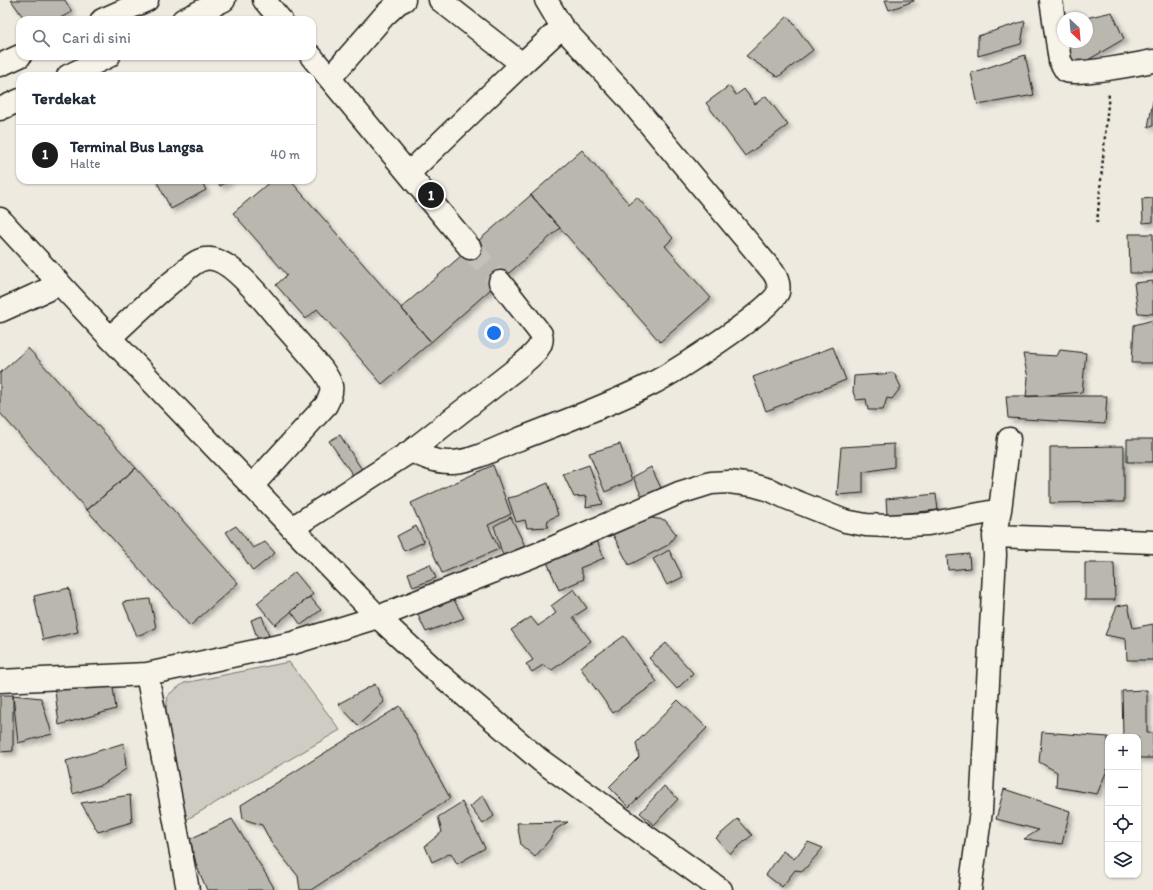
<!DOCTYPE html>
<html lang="id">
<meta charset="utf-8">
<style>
body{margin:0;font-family:Itim,sans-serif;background:#f2f2f3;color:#1f2937}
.controls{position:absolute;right:12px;bottom:12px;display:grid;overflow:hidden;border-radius:8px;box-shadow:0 1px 3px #0004}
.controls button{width:36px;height:36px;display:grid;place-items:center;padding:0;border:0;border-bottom:1px solid #e0e1e3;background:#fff;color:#1f2937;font:20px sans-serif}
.compass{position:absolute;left:1057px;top:12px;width:36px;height:36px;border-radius:50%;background:#fff;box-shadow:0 1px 3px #0004;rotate:154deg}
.you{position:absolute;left:494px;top:333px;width:14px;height:14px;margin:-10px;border:3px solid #fff;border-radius:50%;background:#1a73e8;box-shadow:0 0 0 6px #1a73e833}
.badge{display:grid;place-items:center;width:26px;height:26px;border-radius:50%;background:#1c1c1c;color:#fff;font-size:13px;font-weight:700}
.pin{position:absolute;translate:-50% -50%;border:2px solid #fff;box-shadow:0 1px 4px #0006}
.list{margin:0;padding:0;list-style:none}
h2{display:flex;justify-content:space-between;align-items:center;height:52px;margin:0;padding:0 16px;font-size:17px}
h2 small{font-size:13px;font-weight:400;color:#747a83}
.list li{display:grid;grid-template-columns:26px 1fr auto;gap:12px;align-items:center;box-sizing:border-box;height:60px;padding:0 16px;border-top:1px solid #e0e1e3}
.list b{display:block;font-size:15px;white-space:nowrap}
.list p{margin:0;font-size:13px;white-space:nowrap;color:#747a83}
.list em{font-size:13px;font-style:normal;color:#747a83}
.icon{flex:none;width:22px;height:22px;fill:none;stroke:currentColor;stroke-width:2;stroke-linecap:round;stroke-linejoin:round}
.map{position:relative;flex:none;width:1153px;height:890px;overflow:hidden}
.search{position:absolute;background:#fff;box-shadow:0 1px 3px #0004;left:16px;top:16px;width:300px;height:44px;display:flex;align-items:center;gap:10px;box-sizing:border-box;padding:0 14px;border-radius:12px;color:#747a83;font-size:15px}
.panel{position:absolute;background:#fff;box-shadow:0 1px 3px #0004;left:16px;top:72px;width:300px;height:112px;border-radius:12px}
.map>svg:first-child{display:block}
</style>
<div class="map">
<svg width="1153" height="890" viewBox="0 0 1153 890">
<defs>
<filter id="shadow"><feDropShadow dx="3.5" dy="3.5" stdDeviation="2" flood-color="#0004"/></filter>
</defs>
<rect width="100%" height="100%" fill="#eeeae0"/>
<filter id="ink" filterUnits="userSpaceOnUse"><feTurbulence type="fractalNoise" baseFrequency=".025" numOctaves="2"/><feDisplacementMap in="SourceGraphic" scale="8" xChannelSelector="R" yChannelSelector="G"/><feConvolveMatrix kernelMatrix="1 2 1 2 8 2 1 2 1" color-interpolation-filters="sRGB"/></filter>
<g filter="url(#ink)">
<path fill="#cfccc3" stroke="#767470" d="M 289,662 L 340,730 L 186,820 L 166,710 L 168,695 L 184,683 Z"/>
<path fill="#bab7af" stroke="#1c1c1c" filter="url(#shadow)" d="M 11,0 L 65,0 L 72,12 L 56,20 L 25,20 Z
M 885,0 L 914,0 L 914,1 L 889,10 Z
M 1112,12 L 1124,39 L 1069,71 L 1068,42 L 1087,42 L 1087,19 L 1090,17 Z
M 788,16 L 813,50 L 778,77 L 746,56 Z
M 1025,21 L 1021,44 L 978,56 L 978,36 Z
M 1025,55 L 1034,95 L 978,105 L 971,73 Z
M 729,86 L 736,95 L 744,89 L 755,104 L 766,96 L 788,125 L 745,156 L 706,103 Z
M 1153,101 L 1153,126 L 1148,127 Z
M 582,150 L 629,204 L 637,197 L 673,238 L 665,246 L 711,298 L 660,342 L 531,195 Z
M 156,180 L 201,180 L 206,190 L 171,209 Z
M 217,180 L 231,180 L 220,186 Z
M 272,180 L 290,180 L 431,342 L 382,384 L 317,309 L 306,319 L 276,285 L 287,275 L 233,213 Z
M 531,195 L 560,228 L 431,342 L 401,308 Z
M 1153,198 L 1153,222 L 1143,223 L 1142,199 Z
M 1129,234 L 1153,234 L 1153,273 L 1130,273 Z
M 1153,281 L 1153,314 L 1138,313 L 1134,283 Z
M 1153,320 L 1153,363 L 1132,363 L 1134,325 Z
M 833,347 L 846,380 L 766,411 L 753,377 Z
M 28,348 L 136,468 L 87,510 L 0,413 L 0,373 Z
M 1060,350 L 1086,353 L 1082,392 L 1026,397 L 1028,378 L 1023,354 L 1057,356 Z
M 894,373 L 901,387 L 892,399 L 887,398 L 883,410 L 868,410 L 866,399 L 856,400 L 853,392 L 854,376 Z
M 1006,396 L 1107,396 L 1105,424 L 1008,418 Z
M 340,435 L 355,459 L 365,474 L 355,478 L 329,441 Z
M 1127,439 L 1153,439 L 1153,462 L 1127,462 Z
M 620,444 L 632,480 L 605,492 L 589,453 Z
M 894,444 L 894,467 L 863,472 L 863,493 L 837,495 L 841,447 Z
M 1124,446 L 1124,502 L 1050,503 L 1050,447 Z
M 493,465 L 511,514 L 488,525 L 499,549 L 442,573 L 411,503 Z
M 589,465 L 603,504 L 586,507 L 587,496 L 574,497 L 563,474 Z
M 651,467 L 662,490 L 642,497 L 633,477 Z
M 136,468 L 238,583 L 190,626 L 87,510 Z
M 548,483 L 558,515 L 548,520 L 547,524 L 549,527 L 527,528 L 525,520 L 516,522 L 508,498 L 517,496 Z
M 936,494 L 938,510 L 887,515 L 886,499 Z
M 639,516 L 665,520 L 676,534 L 668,545 L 629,565 L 611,531 Z
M 511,517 L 525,546 L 505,556 L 502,553 L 494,526 Z
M 236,526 L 253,548 L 265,542 L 275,553 L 253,571 L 226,532 Z
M 416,526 L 424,542 L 404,551 L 397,536 Z
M 594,533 L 604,558 L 580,568 L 584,579 L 559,590 L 544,555 Z
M 669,550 L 683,577 L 667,585 L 653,559 Z
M 969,554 L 970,568 L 948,570 L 947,556 Z
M 1085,563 L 1114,563 L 1115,600 L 1085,600 Z
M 430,564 L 436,578 L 413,587 L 408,573 Z
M 295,572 L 313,594 L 275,625 L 257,603 Z
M 69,588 L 78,632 L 43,640 L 34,596 Z
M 574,589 L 587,608 L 573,617 L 591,641 L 552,670 L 543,665 L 532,672 L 526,664 L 533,660 L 511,630 L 531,617 L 538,626 L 556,613 L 551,606 Z
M 449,591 L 464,618 L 426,632 L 414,607 Z
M 310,597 L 321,610 L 301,625 L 291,611 Z
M 150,599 L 156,628 L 137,636 L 123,602 Z
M 1128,604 L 1133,628 L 1153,624 L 1153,660 L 1127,660 L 1126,639 L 1105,635 L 1117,606 Z
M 262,616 L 269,636 L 258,640 L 251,620 Z
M 624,636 L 657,682 L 613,713 L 580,667 Z
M 666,643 L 693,673 L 677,689 L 649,658 Z
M 78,681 L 81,689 L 112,681 L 116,709 L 59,725 L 54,682 Z
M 375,684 L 384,702 L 358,725 L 338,704 Z
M 1147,690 L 1147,733 L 1153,733 L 1153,758 L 1138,758 L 1138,737 L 1123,737 L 1122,691 Z
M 0,695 L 13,695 L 13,751 L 0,752 Z
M 13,695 L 41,698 L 52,734 L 18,743 Z
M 678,700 L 707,728 L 629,807 L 609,787 L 639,757 L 636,743 Z
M 400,706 L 450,798 L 311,890 L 300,890 L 298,876 L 272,844 L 262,825 L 243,819 L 241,805 Z
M 1042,732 L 1108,737 L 1108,768 L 1097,794 L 1056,787 L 1057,772 L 1039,762 Z
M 124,743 L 126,769 L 103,784 L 73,794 L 66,761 Z
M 664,786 L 678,799 L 654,825 L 640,813 Z
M 1004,789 L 1070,811 L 1062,844 L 1024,839 L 1039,830 L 996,819 Z
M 130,795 L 132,822 L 98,832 L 81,803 Z
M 483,795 L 494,816 L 483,824 L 470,807 Z
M 462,802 L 485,848 L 457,864 L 451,853 L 432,862 L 425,846 L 442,832 L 438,817 Z
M 232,819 L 273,886 L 274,890 L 207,890 L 197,867 L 190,839 Z
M 738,819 L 752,835 L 730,854 L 716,838 Z
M 568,822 L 556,829 L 550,839 L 535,857 L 521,845 L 517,823 Z
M 808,842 L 823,848 L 803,871 L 795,870 L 782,887 L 766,875 L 783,851 L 794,859 Z"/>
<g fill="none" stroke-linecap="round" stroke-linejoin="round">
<path stroke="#c4c1b9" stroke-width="22" stroke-dasharray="22 11" stroke-linecap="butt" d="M 470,248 L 500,282"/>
<g stroke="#1c1c1c" stroke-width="25">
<path id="minor" d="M 264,0 L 281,20
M 546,0 L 562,27
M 1051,0 L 1060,61 L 1066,71 C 1077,76 1138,64 1153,61
M 102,20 L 147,0
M 183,20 L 224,0
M 311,56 L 470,248
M 0,65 L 20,56
M 68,76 L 109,56
M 330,78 L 384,16 L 398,3 L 404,0
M 0,109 L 20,100
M 409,173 L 522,64 L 440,0
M 0,311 L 60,284
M 110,338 C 132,317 154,296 178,277 C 185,271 195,260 205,259 C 229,254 266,304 280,321 C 294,337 308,353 322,369 C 332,383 335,389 326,405 L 252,486
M 411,451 C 424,457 437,463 452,462 C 474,461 497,448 517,440 C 562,422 608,406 651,384 C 673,373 772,310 778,292 C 780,284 777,278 773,272 L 626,96 L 562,27 L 522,64
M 292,528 L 411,451 L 521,365 C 530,357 545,347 541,334 L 500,282
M 994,536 L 1153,542
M 147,674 L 188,890
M 0,681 L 147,674 L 293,643 L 378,617 L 543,552 L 679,493 L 711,483 L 729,482 L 752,485 L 770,490 L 787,498 L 845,521 L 866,525 L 888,526 L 928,524 L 1000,510
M 970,890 L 981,811 L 995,555 L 994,536 L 1000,510 L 1009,439"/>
</g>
<g stroke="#1c1c1c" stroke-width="25">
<path id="highway" d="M 0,219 L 110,338 L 292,528 L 378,617 L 437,672 L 540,760 L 721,890"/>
</g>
<path stroke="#1c1c1c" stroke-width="2.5" stroke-dasharray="3 3" stroke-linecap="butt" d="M 1097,223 L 1109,93"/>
<use href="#minor" stroke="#f7f3e8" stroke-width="22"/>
<use href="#highway" stroke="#f7f3e8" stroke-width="22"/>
</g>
</g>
</svg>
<div class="controls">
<button>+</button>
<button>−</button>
<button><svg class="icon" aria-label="locate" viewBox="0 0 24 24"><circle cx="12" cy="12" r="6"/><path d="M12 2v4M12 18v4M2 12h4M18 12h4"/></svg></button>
<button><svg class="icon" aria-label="layers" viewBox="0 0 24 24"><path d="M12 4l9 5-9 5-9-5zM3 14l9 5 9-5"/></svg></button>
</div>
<svg class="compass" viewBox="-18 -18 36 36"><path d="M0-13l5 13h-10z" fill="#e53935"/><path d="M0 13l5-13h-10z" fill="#747a83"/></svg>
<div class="you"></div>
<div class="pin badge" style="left:431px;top:195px">1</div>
<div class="search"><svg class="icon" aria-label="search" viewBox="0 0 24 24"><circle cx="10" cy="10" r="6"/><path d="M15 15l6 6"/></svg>Cari di sini</div>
<section class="panel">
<h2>Terdekat<small></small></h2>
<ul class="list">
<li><span class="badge">1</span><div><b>Terminal Bus Langsa</b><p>Halte</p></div><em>40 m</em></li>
</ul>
</section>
</div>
